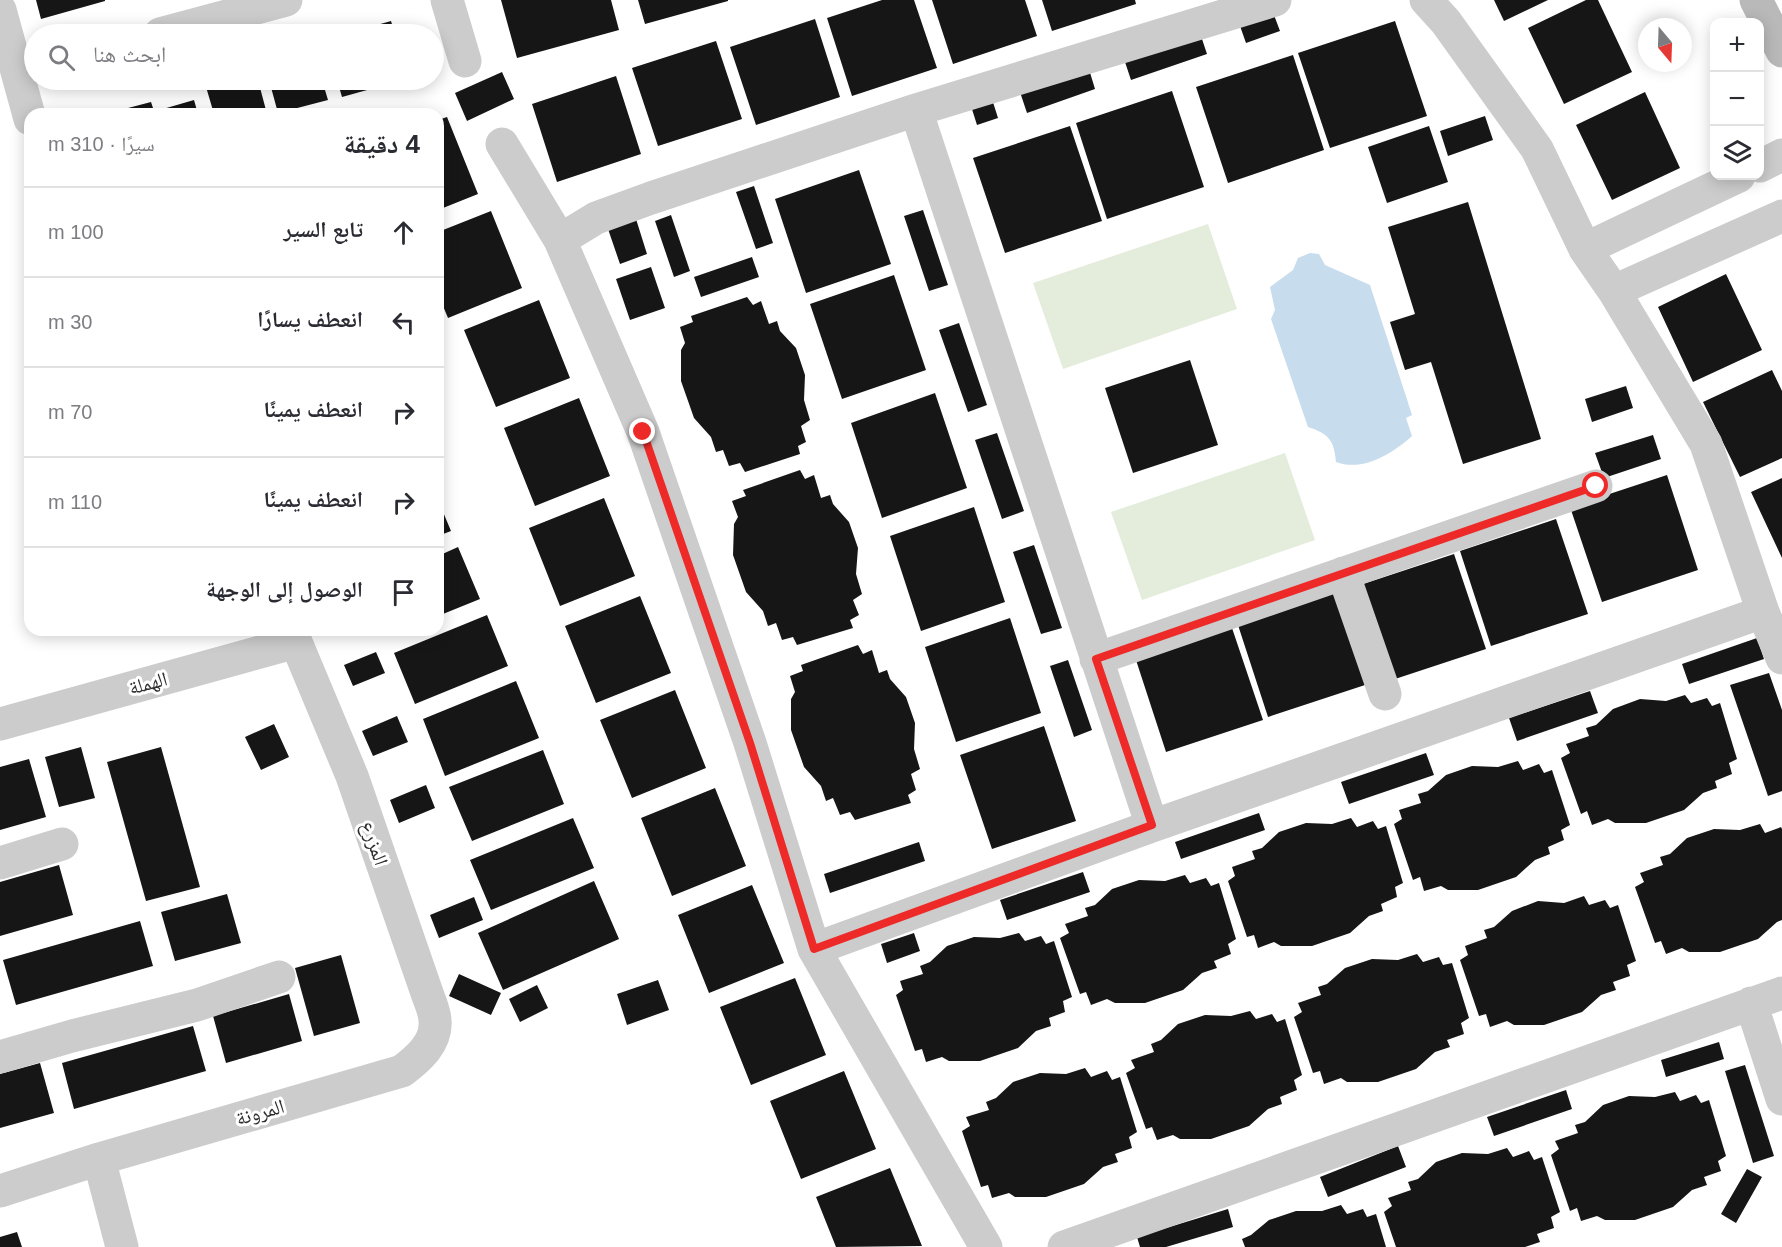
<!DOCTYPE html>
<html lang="ar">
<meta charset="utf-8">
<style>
body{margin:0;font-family:Arial,"Noto Naskh Arabic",sans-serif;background:#f2f2f3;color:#2b2b33;direction:rtl}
.controls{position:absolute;right:18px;top:18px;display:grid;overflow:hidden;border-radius:12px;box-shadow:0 3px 15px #0003}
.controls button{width:54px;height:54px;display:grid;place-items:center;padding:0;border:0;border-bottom:2px solid #e1e1e2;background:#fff;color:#2b2b33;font:30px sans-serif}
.compass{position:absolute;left:1638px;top:18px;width:54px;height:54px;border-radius:50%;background:#fff;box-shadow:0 3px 15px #0003;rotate:161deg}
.stop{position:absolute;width:18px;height:18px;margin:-14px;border:4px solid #ee2a29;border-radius:50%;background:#fff}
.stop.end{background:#ee2a29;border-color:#fff;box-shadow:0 2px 6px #0008}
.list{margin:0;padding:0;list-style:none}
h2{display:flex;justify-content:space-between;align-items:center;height:78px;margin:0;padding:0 24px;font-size:26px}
h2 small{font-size:20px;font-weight:400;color:#7c7c81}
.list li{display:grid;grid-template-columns:39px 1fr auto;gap:18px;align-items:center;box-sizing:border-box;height:90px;padding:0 24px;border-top:2px solid #e1e1e2}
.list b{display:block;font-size:22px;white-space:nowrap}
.list em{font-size:20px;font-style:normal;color:#7c7c81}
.icon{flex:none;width:33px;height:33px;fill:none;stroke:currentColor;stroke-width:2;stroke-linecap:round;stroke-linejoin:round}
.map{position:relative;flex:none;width:1782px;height:1247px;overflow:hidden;direction:ltr}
.search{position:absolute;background:#fff;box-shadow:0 3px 15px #0003;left:24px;top:24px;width:420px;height:66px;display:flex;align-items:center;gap:15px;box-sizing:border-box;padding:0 21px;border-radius:33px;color:#7c7c81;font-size:22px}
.panel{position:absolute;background:#fff;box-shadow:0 3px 15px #0003;left:24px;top:108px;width:420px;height:528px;border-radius:18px;direction:rtl}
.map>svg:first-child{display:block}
</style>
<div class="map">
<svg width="1782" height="1247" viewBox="0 0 1782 1247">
<rect width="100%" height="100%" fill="#fff"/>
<path fill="#e4eddc" d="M 1208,224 L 1237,309 L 1063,369 L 1033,283 Z
M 1285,453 L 1315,540 L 1142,600 L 1111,512 Z"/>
<path fill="#c7dced" d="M 1310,253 L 1319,254 L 1325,265 L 1370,285 L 1412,415 L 1406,418 L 1412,436 C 1392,454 1363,472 1336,462 C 1334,440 1329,434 1308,427 L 1271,319 L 1275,310 L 1270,287 L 1293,270 L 1298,258 Z"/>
<path fill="#161616" d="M 36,0 L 105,0 L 105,1 L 41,19 Z
M 501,0 L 611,0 L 619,30 L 517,58 Z
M 638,0 L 728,0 L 728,1 L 645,24 Z
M 882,0 L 914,0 L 937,68 L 852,96 L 827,18 Z
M 932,0 L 1025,0 L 1037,36 L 953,64 Z
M 1042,0 L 1135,0 L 1136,4 L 1052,31 Z
M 1494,0 L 1548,0 L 1504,21 Z
M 1586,0 L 1598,0 L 1632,72 L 1564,104 L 1528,28 Z
M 1274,15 L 1280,31 L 1246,43 L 1240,26 Z
M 815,19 L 840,97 L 756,125 L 730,47 Z
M 391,21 L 395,34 L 345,34 Z
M 1395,21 L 1427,116 L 1330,148 L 1298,53 Z
M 1200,33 L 1207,54 L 1131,80 L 1124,59 Z
M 716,41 L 742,119 L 658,146 L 632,68 Z
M 1293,55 L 1324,150 L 1228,183 L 1196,87 Z
M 1088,66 L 1095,89 L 1027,113 L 1019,89 Z
M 502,72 L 514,99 L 467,121 L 455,93 Z
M 616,76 L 641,154 L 557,182 L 532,104 Z
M 204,80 L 258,80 L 267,114 L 214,114 Z
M 269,80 L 322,80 L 328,100 L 278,113 Z
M 337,80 L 403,80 L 342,97 Z
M 1172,91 L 1204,187 L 1107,219 L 1076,123 Z
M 1645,92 L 1680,168 L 1612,200 L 1576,125 Z
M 992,99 L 998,118 L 977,125 L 971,106 Z
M 194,100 L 198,114 L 165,114 L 163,109 Z
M 151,102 L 155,114 L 109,114 L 109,113 Z
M 1485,116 L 1493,140 L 1448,156 L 1440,131 Z
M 447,117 L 478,194 L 438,210 L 438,120 Z
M 1070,126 L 1102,221 L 1005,253 L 973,158 Z
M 1429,126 L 1448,182 L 1387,203 L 1368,147 Z
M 859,170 L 891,264 L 806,293 L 775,199 Z
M 754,186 L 773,243 L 756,249 L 736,192 Z
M 1468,202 L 1541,439 L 1463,464 L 1431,362 L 1405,370 L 1390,322 L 1415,314 L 1388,227 Z
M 923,210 L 948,285 L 929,291 L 904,216 Z
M 491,211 L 522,288 L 448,318 L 438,294 L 438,232 Z
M 671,215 L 690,271 L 674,277 L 655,221 Z
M 636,219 L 647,254 L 620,264 L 608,229 Z
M 752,257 L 759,277 L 701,297 L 694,277 Z
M 651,267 L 665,308 L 630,320 L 616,279 Z
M 1726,274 L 1762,350 L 1693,382 L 1658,307 Z
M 894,275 L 926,370 L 842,399 L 810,304 Z
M 747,297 L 753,305 L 761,301 L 769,324 L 777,321 L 780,331 L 796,348 L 805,375 L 804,400 L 810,420 L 801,426 L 806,442 L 798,446 L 800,454 L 745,472 L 740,463 L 729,466 L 723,450 L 716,452 L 711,437 L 694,418 L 681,381 L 681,350 L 685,343 L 680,327 L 693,322 L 691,316 Z
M 539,300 L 570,378 L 496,407 L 464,330 Z
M 959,323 L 987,405 L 968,412 L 939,330 Z
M 1190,360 L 1218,445 L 1133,473 L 1105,388 Z
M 1772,370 L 1782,391 L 1782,458 L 1740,477 L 1703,402 Z
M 1626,386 L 1633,408 L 1592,422 L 1585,399 Z
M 935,393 L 967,488 L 882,518 L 851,423 Z
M 579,398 L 610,476 L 535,506 L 504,428 Z
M 997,433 L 1024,511 L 1002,519 L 975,440 Z
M 1653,435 L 1661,459 L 1604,478 L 1595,453 Z
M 800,470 L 805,479 L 814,475 L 821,498 L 830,495 L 833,504 L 849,522 L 858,548 L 856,574 L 862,594 L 853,600 L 859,615 L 850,620 L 853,628 L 797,645 L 793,637 L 782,640 L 776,623 L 768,626 L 763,611 L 746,592 L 733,555 L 734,524 L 738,517 L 732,501 L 746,496 L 743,490 Z
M 1667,475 L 1698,570 L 1602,602 L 1570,507 Z
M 1782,478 L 1782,558 L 1751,492 Z
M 604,498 L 635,576 L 560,606 L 529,528 Z
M 438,500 L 451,531 L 438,536 Z
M 974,507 L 1005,602 L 921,631 L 890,536 Z
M 1556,519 L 1588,614 L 1491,646 L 1460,551 Z
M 1034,545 L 1062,628 L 1041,634 L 1013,552 Z
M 458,547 L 480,599 L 438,616 L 438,556 Z
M 1454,554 L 1486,649 L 1389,681 L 1357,586 Z
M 1333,590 L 1365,685 L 1268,717 L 1237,622 Z
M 640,596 L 671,673 L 596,703 L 565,626 Z
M 487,615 L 508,666 L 415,704 L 394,653 Z
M 1010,618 L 1041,713 L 956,742 L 925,647 Z
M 1231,625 L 1263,720 L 1166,752 L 1135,657 Z
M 1757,638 L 1764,659 L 1689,684 L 1682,664 Z
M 858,645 L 863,654 L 872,650 L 879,673 L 887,670 L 890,679 L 906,697 L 915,723 L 914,749 L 920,769 L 911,774 L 916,790 L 908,795 L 911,803 L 855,820 L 850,812 L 840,815 L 833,798 L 826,801 L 821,786 L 804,767 L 791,730 L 791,699 L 795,692 L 790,676 L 803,671 L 801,665 Z
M 376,652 L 385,673 L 353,686 L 344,665 Z
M 1068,660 L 1092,730 L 1074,737 L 1050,666 Z
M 1769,673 L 1782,710 L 1782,791 L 1768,796 L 1730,685 Z
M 516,681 L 539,738 L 445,776 L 423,719 Z
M 675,690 L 706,768 L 632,798 L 600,720 Z
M 1590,691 L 1598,713 L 1517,741 L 1509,718 Z
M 1685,695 L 1691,703 L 1707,698 L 1712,706 L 1720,703 L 1737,759 L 1729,763 L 1732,774 L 1715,781 L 1717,788 L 1703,793 L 1684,810 L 1646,823 L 1615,823 L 1608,819 L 1592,825 L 1587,811 L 1581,814 L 1561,758 L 1570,753 L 1566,744 L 1589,736 L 1586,728 L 1596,725 L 1613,709 L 1640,699 L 1666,701 Z
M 397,716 L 408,742 L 373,756 L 362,731 Z
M 274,724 L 289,757 L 261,770 L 245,737 Z
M 1044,726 L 1076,821 L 992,849 L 960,755 Z
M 81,747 L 95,798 L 59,807 L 45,757 Z
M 161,747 L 200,887 L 146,901 L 107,762 Z
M 543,750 L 564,804 L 472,841 L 449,787 Z
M 1426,753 L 1434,775 L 1349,804 L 1341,782 Z
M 29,759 L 46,817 L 0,830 L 0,767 Z
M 1518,761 L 1523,770 L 1539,764 L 1544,773 L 1552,770 L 1570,825 L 1561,830 L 1564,840 L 1548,847 L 1550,854 L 1535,860 L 1516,877 L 1478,890 L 1448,890 L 1441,886 L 1424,891 L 1420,877 L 1413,880 L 1394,824 L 1402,819 L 1399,810 L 1421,803 L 1418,794 L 1428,791 L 1446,775 L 1472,766 L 1498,767 Z
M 426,785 L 435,808 L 399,823 L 390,800 Z
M 715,788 L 746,866 L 672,896 L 641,818 Z
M 1259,813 L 1265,830 L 1181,859 L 1175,842 Z
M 573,818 L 594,868 L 491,910 L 470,860 Z
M 1351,818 L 1357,827 L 1373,821 L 1378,829 L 1386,826 L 1403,883 L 1395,887 L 1397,897 L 1381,904 L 1383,911 L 1369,916 L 1350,933 L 1312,946 L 1281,946 L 1274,942 L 1258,948 L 1254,935 L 1247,937 L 1228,881 L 1235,876 L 1232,867 L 1255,859 L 1252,851 L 1262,848 L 1279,832 L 1306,823 L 1332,824 Z
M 1760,824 L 1765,833 L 1781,827 L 1782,829 L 1782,920 L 1777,922 L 1758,939 L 1720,952 L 1689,952 L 1682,948 L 1666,954 L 1661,941 L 1655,943 L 1635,887 L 1644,882 L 1640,873 L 1663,865 L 1660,857 L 1670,854 L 1687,838 L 1714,829 L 1740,830 Z
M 919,842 L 925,861 L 830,893 L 824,874 Z
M 59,865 L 73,915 L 0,936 L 0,882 Z
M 1083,872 L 1090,892 L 1007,920 L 1000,900 Z
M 1185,875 L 1190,883 L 1206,878 L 1211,886 L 1219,883 L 1236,939 L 1228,944 L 1231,954 L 1214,961 L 1217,968 L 1202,973 L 1183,990 L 1145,1003 L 1115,1003 L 1107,999 L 1091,1005 L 1086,992 L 1080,994 L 1060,938 L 1069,933 L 1065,924 L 1088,916 L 1085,908 L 1095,905 L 1112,889 L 1139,880 L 1165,881 Z
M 594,881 L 619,939 L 503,990 L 478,933 Z
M 752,885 L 784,963 L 709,993 L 678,915 Z
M 227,894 L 241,943 L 175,961 L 161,912 Z
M 1584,896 L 1589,905 L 1605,900 L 1610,908 L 1618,905 L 1636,961 L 1627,965 L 1630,976 L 1613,982 L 1616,990 L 1601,995 L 1582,1012 L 1544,1025 L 1514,1025 L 1507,1021 L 1490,1027 L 1486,1014 L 1479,1016 L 1460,960 L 1468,955 L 1465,946 L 1487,938 L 1484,930 L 1494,927 L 1512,911 L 1538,901 L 1564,903 Z
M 474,897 L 483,920 L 439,938 L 430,915 Z
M 140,921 L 153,966 L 16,1005 L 3,960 Z
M 914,933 L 920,951 L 887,963 L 881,944 Z
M 1019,933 L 1025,941 L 1041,936 L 1046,944 L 1054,941 L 1072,997 L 1063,1001 L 1065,1012 L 1049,1018 L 1051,1026 L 1036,1031 L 1018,1048 L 980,1061 L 949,1061 L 942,1057 L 926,1062 L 922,1049 L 915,1051 L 896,995 L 903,990 L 900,981 L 923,974 L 920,966 L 930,962 L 947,946 L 974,937 L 1000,938 Z
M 1417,954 L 1423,962 L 1439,957 L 1443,965 L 1452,963 L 1469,1018 L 1461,1023 L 1464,1034 L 1447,1040 L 1450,1047 L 1435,1052 L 1416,1069 L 1378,1082 L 1347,1082 L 1341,1078 L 1324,1084 L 1320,1071 L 1313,1073 L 1294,1017 L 1302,1012 L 1298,1003 L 1321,995 L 1318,987 L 1327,984 L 1345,968 L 1372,959 L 1398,960 Z
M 341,955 L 360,1023 L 314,1036 L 295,968 Z
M 459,974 L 501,993 L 491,1015 L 449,996 Z
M 795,978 L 826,1055 L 751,1085 L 720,1007 Z
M 658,980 L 669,1010 L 627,1025 L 617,994 Z
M 537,985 L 548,1008 L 520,1022 L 509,999 Z
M 289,994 L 302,1041 L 226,1063 L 213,1016 Z
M 1250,1011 L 1256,1019 L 1272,1014 L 1277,1022 L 1285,1019 L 1302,1075 L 1294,1080 L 1297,1090 L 1280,1097 L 1282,1104 L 1268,1109 L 1249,1126 L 1211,1139 L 1180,1139 L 1173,1135 L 1157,1140 L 1152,1127 L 1146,1129 L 1126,1073 L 1135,1068 L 1131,1060 L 1154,1052 L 1151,1044 L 1161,1040 L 1178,1024 L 1205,1015 L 1231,1016 Z
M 193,1026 L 206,1071 L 74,1109 L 62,1063 Z
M 1719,1042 L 1724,1059 L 1666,1077 L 1661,1060 Z
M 40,1063 L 54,1113 L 0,1128 L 0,1074 Z
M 1745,1065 L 1774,1156 L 1753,1163 L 1725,1071 Z
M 1085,1068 L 1091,1077 L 1107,1071 L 1112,1080 L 1120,1077 L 1137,1132 L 1129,1137 L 1132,1148 L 1115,1154 L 1118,1162 L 1103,1167 L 1084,1184 L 1046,1197 L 1015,1197 L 1009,1193 L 992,1198 L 988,1185 L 981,1187 L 962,1131 L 970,1126 L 966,1117 L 989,1110 L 986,1102 L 996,1098 L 1013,1082 L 1040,1073 L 1066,1074 Z
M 844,1071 L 876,1149 L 801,1179 L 770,1101 Z
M 1566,1090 L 1572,1109 L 1494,1136 L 1487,1117 Z
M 1675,1092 L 1680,1101 L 1696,1095 L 1701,1103 L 1709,1100 L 1726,1156 L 1718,1161 L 1721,1171 L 1704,1177 L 1707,1185 L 1692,1190 L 1673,1207 L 1635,1220 L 1605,1220 L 1597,1216 L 1581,1221 L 1577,1208 L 1570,1211 L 1551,1155 L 1559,1149 L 1555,1141 L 1578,1133 L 1575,1125 L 1585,1122 L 1603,1105 L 1629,1096 L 1655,1097 Z
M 1398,1146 L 1406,1167 L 1328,1197 L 1320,1177 Z
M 1507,1148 L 1513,1157 L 1529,1151 L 1534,1160 L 1542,1157 L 1560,1212 L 1551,1217 L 1554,1228 L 1537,1234 L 1540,1242 L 1525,1247 L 1396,1247 L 1384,1212 L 1392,1206 L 1388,1198 L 1411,1190 L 1408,1182 L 1418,1179 L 1436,1162 L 1462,1153 L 1488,1154 Z
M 890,1168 L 922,1246 L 836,1247 L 816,1197 Z
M 1747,1169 L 1762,1177 L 1736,1223 L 1721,1214 Z
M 1341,1205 L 1347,1214 L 1363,1209 L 1367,1217 L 1376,1214 L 1386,1247 L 1245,1247 L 1242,1239 L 1251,1235 L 1269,1220 L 1296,1211 L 1322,1211 Z
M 1228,1209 L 1233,1227 L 1166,1247 L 1140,1247 L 1137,1237 Z
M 17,1232 L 22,1247 L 0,1247 L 0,1237 Z"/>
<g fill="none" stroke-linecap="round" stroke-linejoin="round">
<path stroke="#ccc" stroke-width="33" d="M 447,0 L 465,61
M 1426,0 L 1446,22 L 1537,149 L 1585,249 L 1614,291 L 1706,444 L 1763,612 L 1782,658
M 0,10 L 30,119
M 160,34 L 286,0
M 916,110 L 1152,826
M 502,144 L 560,240 L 643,432 L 750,743 L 814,949 L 986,1247
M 1760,166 L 1782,155
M 560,240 L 596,218 L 651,198 L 916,110 L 1275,0
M 1585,249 L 1739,176
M 1614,291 L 1782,216
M 1343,573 L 1385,694
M 1096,659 L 1596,486
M 0,724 L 296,642
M 0,863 L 62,844
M 814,949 L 1152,826 L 1763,612
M 1751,1003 L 1782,1099
M 0,1057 L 72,1036 L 197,1005 L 279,977
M 99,1159 L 122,1247
M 0,1191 L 99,1159 L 402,1071 C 418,1059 437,1043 435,1021 C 435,1012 430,1002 427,993 L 352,776 L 291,630
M 1064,1247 L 1782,993"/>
<path stroke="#b9b9b9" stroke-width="33" d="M 1756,0 L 1782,51"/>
</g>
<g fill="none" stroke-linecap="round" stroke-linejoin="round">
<path stroke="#ee2a29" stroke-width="8" d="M 643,432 L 750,743 L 814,949 L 1152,825 L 1096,659 L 1596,486"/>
</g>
<g text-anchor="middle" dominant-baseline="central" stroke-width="6" stroke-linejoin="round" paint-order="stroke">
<g font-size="20" fill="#2f2f2f" stroke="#fff">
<text transform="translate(148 683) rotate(-15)">الهملة</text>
<text transform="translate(375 843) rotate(71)">المزرع</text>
<text transform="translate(260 1112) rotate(-16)">المرونة</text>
</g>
</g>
</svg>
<div class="controls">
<button>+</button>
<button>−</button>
<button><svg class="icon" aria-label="layers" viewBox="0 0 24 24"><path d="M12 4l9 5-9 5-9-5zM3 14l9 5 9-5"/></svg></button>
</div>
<svg class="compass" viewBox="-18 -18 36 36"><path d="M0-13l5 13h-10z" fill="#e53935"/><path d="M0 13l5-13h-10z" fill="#7c7c81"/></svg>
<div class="stop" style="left:1596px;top:486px"></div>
<div class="stop end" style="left:643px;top:432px"></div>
<div class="search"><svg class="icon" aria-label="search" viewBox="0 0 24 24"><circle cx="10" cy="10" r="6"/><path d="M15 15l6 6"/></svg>ابحث هنا</div>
<section class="panel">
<h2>4 دقيقة<small>سيرًا · 310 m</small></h2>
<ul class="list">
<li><svg class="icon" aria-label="ahead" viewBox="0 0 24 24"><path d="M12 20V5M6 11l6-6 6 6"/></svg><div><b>تابع السير</b></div><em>100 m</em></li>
<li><svg class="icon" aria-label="left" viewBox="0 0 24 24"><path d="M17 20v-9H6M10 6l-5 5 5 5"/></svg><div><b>انعطف يسارًا</b></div><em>30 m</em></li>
<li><svg class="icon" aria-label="right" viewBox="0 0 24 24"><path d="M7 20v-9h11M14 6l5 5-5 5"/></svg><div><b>انعطف يمينًا</b></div><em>70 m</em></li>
<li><svg class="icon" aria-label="right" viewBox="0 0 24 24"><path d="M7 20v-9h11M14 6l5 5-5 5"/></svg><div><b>انعطف يمينًا</b></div><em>110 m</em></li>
<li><svg class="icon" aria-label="arrive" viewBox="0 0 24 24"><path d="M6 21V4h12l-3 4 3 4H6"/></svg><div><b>الوصول إلى الوجهة</b></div></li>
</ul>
</section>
</div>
